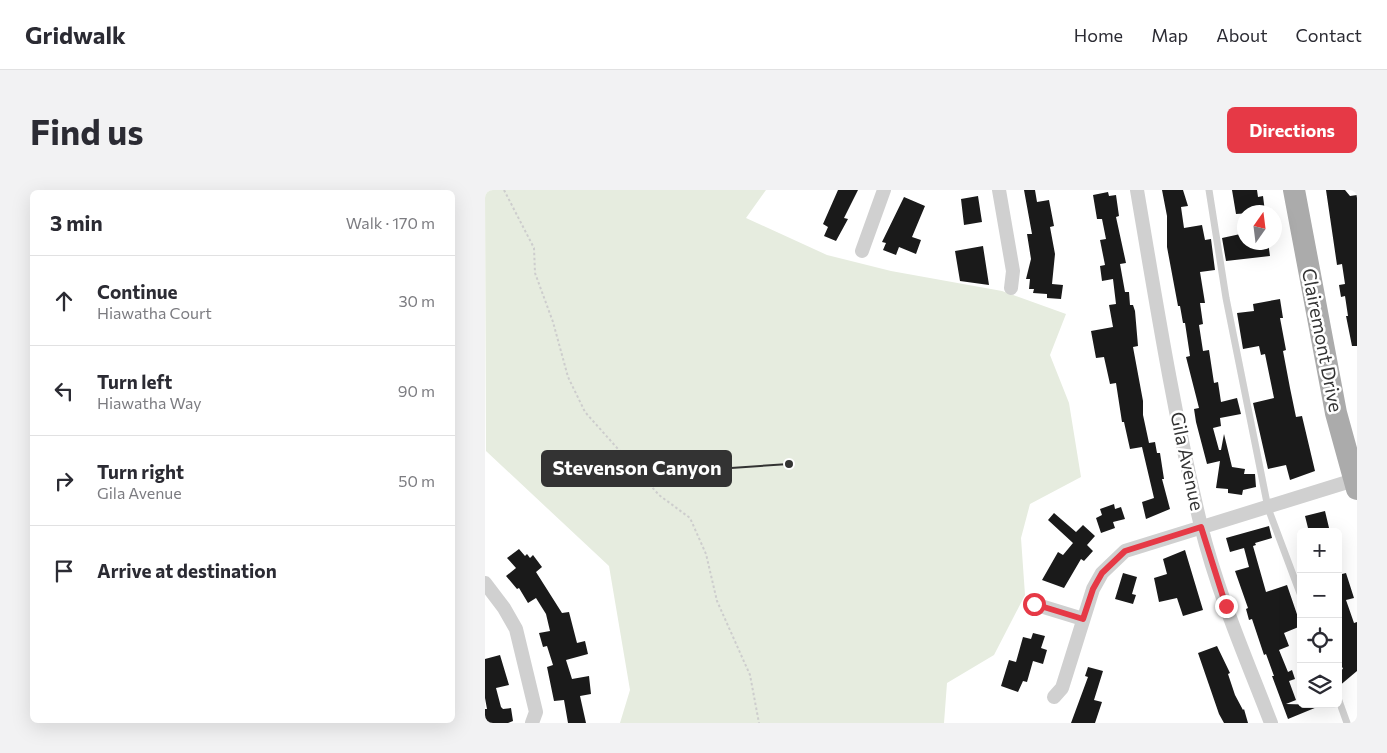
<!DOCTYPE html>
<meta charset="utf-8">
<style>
body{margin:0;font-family:Commissioner,sans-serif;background:#f2f2f3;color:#2b2b33}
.controls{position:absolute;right:15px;bottom:15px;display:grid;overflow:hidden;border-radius:8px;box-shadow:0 5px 20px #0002}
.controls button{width:45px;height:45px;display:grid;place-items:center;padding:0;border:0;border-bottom:1px solid #e1e1e2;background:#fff;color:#2b2b33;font:25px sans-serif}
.compass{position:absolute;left:752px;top:15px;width:45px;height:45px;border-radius:50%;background:#fff;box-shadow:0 5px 20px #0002;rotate:14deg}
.stop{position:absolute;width:15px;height:15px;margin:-11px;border:4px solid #e63946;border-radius:50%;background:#fff}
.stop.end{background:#e63946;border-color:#fff;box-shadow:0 1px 5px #0008}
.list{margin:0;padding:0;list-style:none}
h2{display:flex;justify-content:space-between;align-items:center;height:65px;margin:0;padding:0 20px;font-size:21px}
h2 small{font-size:16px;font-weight:400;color:#7c7c81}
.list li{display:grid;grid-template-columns:32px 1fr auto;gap:15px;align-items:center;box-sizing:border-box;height:90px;padding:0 20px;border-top:1px solid #e1e1e2}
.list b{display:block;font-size:19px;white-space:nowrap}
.list p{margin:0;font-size:16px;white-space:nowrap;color:#7c7c81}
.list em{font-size:16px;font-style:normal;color:#7c7c81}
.icon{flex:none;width:28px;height:28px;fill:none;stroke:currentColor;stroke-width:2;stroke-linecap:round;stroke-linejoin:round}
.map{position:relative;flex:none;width:872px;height:533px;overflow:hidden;border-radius:8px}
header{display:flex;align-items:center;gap:30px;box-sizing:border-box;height:70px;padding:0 25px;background:#fff;border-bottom:1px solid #e1e1e2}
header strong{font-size:24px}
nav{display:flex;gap:28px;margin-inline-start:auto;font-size:18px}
.intro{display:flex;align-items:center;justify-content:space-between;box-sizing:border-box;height:120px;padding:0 30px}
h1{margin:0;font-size:35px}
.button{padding:12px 22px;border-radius:8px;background:#e63946;color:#fff;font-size:18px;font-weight:700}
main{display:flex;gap:30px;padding:0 30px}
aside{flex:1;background:#fff;border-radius:8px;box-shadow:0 5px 20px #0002}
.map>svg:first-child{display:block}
</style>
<header>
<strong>Gridwalk</strong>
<nav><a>Home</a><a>Map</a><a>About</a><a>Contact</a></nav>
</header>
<div class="intro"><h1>Find us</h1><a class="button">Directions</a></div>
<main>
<aside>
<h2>3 min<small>Walk · 170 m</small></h2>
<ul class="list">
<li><svg class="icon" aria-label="ahead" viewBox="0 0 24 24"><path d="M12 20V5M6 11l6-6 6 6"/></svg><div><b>Continue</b><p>Hiawatha Court</p></div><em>30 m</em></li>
<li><svg class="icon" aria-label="left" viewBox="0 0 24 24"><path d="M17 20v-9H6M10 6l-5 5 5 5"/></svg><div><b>Turn left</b><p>Hiawatha Way</p></div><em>90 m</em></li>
<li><svg class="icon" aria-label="right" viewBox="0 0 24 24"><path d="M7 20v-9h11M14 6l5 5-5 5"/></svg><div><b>Turn right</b><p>Gila Avenue</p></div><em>50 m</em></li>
<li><svg class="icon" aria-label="arrive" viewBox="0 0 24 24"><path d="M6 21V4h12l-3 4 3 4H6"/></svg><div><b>Arrive at destination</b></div></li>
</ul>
</aside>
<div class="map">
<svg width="872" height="533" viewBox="0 0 872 533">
<rect width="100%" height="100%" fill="#fff"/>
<path fill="#e6ecdf" d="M 0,0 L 281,0 L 261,28 L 342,65 L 406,81 L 517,101 L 581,124 L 565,165 L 584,213 L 596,287 L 545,314 L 536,348 L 540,405 L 509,465 L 462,493 L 459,533 L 135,533 L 145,500 L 124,376 L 1,261 Z"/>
<path fill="#1a1a1a" d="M 353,0 L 373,0 L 359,28 L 363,29 L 351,51 L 339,46 L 343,37 L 338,34 Z
M 539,0 L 550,0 L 552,12 L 564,10 L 569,36 L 565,37 L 570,64 L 567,94 L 578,95 L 576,109 L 562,108 L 562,104 L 548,103 L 549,99 L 544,99 L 545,89 L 541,89 L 546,69 L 542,44 L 547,44 Z
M 677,0 L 698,0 L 703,16 L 696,17 L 699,38 L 717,35 L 720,50 L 726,49 L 730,80 L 715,82 L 720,113 L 715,113 L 718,134 L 714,135 L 718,161 L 724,160 L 729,193 L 733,192 L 736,212 L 752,208 L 756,224 L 735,228 L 736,236 L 728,238 L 734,260 L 736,260 L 739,244 L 747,277 L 760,279 L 759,284 L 770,284 L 771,297 L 758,300 L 757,305 L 743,303 L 743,299 L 731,298 L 735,271 L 722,274 L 711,232 L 709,219 L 714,218 L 701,167 L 705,166 L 700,133 L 698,133 L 695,116 L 693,116 L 682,57 L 682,26 Z
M 747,0 L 772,0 L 773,7 L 778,6 L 780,22 L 751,24 Z
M 841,0 L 860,0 L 865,6 L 872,5 L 872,156 L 867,156 L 861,126 L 863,126 L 860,106 L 856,107 L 854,95 L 860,94 L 857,74 L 852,75 Z
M 623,2 L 624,6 L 631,5 L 634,26 L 631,27 L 641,73 L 635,74 L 640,102 L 644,102 L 645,115 L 648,115 L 650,121 L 653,156 L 648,157 L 658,211 L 658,225 L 664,253 L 670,252 L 672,263 L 675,263 L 679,289 L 677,289 L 685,319 L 661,329 L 657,312 L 669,308 L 657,257 L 645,259 L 639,232 L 637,232 L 631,193 L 625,194 L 619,167 L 611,168 L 606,141 L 628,137 L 624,115 L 631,114 L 628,89 L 617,91 L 615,76 L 620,75 L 615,50 L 621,49 L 617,29 L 612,29 L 608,5 Z
M 493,6 L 497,32 L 479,35 L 476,9 Z
M 419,7 L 440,16 L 427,47 L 436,50 L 431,64 L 414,57 L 411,65 L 398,60 L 401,53 L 397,52 Z
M 760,43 L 760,52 L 783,52 L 785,66 L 741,71 L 737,48 Z
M 498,56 L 504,95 L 475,91 L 470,61 Z
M 795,109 L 798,128 L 795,128 L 801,160 L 798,161 L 805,198 L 811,227 L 817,226 L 830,281 L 805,290 L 801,275 L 783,279 L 768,213 L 789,208 L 780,164 L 776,165 L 774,156 L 758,159 L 752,123 L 769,121 L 768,114 Z
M 629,314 L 630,319 L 636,317 L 640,329 L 628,332 L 630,338 L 616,343 L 611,328 L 617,325 L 615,319 Z
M 840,321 L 845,342 L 824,342 L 820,326 Z
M 569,323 L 591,342 L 598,335 L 610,346 L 602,355 L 608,361 L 599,371 L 596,369 L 579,398 L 557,390 L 573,362 L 578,365 L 588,353 L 563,330 Z
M 784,336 L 787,348 L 770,353 L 771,355 L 768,356 L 781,402 L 802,395 L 816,436 L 799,443 L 804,456 L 794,460 L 803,482 L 807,480 L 810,489 L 804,491 L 811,510 L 801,514 L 837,515 L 803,529 L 787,486 L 789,486 L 781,464 L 779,465 L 767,429 L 764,430 L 761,419 L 763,418 L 750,381 L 764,377 L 759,358 L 745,362 L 741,348 Z
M 34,359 L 40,366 L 42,364 L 45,368 L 48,365 L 57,377 L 51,382 L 77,423 L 84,422 L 92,453 L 100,451 L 103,464 L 81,470 L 87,489 L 104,486 L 106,504 L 95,506 L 101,533 L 83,533 L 79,510 L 69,511 L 62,477 L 68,475 L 62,456 L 58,457 L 54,443 L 65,441 L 61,424 L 51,408 L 43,413 L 34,398 L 32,399 L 21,386 L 31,378 L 22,368 Z
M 700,360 L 718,420 L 698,426 L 692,408 L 674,412 L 669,388 L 682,384 L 678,369 Z
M 638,383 L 652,387 L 647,404 L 651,405 L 648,414 L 630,409 Z
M 861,383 L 869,408 L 861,410 L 869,433 L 872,432 L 872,481 L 853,497 L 853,481 L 858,479 L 853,468 L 853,385 Z
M 548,443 L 560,446 L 556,458 L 562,460 L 558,474 L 548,471 L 542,492 L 538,491 L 533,502 L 516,496 L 524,470 L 531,472 L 538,447 L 546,449 Z
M 732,456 L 745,483 L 743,484 L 750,505 L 758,520 L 759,519 L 763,533 L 739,533 L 734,524 L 713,463 Z
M 15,465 L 24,495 L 11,498 L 16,517 L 18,519 L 26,518 L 28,531 L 23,533 L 0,533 L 0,519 L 2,519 L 0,508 L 0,469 Z
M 603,477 L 618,481 L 609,510 L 617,512 L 610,533 L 586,533 L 603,487 L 600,486 Z"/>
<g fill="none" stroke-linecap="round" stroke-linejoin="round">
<path stroke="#cdcdcd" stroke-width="2" stroke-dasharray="2.5 2.5" stroke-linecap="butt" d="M 19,0 L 49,58 L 50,83 L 68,132 L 83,187 L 100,222 L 174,305 L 205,328 L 221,364 L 232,411 L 265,485 L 274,533"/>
<path stroke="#d0d0d0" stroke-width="7" d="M 724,0 L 741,108 L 783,318 L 816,406
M 853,508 L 862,533"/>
<path stroke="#d0d0d0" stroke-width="14" d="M 514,0 L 528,81 L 526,98
M 652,0 C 671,112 689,225 716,336 C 733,404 761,468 786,533
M 377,61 L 399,0
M 0,393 L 19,418 L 31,439 L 51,522 L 47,533
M 549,414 L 598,429
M 569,507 L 577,498 L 608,399 L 617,383 L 640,361 L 869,290"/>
<path stroke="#ababab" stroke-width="22" d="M 809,0 L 851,223 L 872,299"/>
</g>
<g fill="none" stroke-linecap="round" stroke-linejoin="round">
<path stroke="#e63946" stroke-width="6" d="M 549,414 L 598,429 L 608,399 L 617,383 L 640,361 L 716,337 L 741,416"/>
</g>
<g text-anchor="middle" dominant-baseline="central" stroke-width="5" stroke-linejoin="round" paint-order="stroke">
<g font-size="19" fill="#333" stroke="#fff">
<text transform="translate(838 150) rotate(79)">Clairemont Drive</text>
<text transform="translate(703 271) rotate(78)">Gila Avenue</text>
</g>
</g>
<path fill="none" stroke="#333" stroke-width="2" d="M304 274L246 278"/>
<circle fill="#333" stroke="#fff" stroke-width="2" cx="304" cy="274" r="5"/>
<rect fill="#333" stroke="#333" stroke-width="2" x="57" y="261" width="189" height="35" rx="5"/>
<g font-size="20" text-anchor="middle" font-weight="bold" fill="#fff">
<text x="152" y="285">Stevenson Canyon</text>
</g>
</svg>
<div class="controls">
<button>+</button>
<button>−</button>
<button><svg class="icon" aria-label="locate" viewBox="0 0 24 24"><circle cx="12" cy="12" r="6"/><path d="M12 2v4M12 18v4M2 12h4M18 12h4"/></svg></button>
<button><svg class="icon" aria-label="layers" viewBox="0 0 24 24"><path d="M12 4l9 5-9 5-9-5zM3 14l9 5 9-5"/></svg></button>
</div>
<svg class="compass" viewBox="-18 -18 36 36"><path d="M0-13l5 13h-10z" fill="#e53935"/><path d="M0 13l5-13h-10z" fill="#7c7c81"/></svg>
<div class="stop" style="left:549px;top:414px"></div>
<div class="stop end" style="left:741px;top:416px"></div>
</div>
</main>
